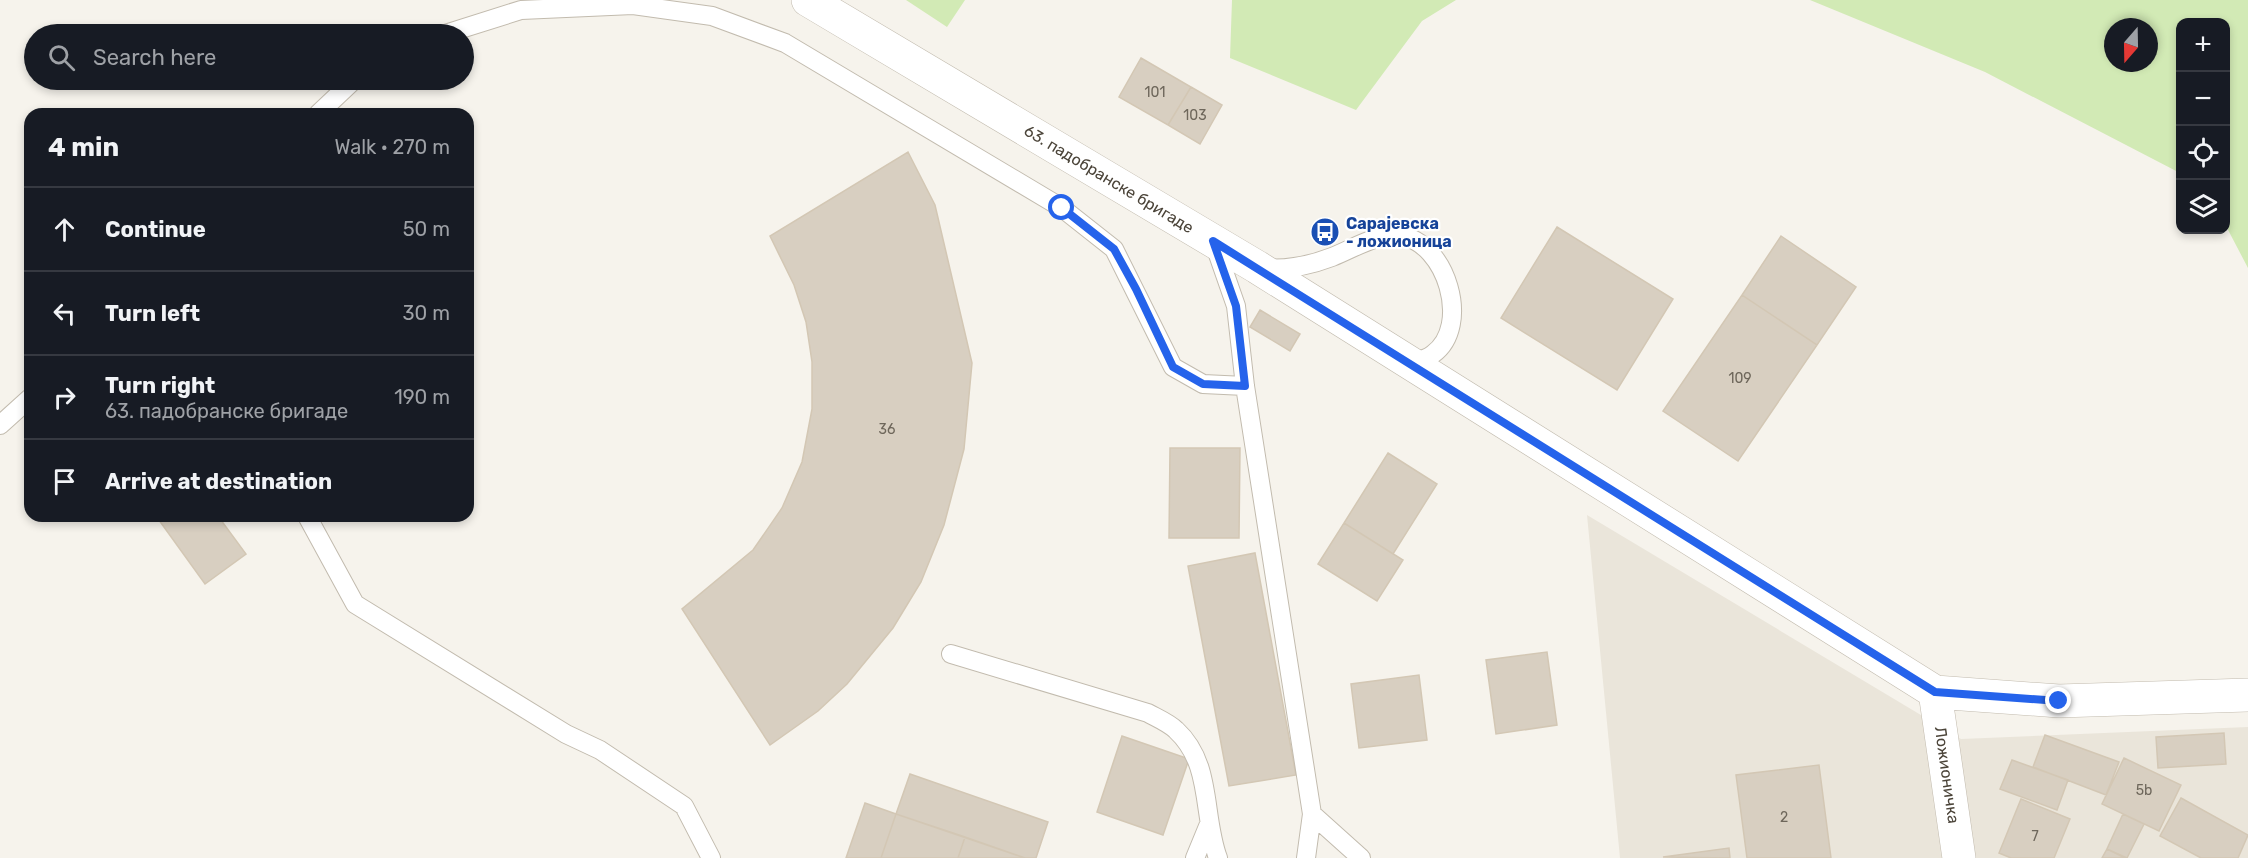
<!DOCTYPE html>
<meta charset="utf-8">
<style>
body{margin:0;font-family:Rubik,sans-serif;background:#20242c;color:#f1f3f6}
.controls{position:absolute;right:18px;top:18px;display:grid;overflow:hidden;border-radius:12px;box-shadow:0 3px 9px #0003}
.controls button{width:54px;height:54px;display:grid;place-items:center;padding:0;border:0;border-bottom:2px solid #363941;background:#171b24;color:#f1f3f6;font:30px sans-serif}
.compass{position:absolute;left:2104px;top:18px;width:54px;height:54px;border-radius:50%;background:#171b24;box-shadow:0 3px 9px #0003;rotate:200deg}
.stop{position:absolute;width:18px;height:18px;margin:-14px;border:4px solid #2563eb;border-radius:50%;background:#fff}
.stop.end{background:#2563eb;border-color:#fff;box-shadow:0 2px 6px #0008}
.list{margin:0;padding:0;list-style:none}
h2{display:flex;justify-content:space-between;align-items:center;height:78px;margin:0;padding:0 24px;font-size:26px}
h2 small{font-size:20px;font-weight:400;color:#9ea1a6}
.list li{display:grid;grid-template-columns:39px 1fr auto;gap:18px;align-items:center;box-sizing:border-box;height:84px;padding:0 24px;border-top:2px solid #363941}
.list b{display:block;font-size:22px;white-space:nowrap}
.list p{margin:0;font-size:20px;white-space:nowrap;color:#9ea1a6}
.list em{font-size:20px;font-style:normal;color:#9ea1a6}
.icon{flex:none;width:33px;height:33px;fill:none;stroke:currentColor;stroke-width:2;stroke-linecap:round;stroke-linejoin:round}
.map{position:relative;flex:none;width:2248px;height:858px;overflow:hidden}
.search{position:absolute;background:#171b24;box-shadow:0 3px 9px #0003;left:24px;top:24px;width:450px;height:66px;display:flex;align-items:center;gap:15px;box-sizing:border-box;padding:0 21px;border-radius:33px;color:#9ea1a6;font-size:22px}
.panel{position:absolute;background:#171b24;box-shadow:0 3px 9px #0003;left:24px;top:108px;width:450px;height:414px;border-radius:18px}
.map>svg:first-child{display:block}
</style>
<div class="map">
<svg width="2248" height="858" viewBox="0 0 2248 858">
<rect width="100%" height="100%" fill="#f6f3ec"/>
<path fill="#eae5da" d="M 1587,515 L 1961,739 L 2248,727 L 2248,858 L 1620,858 Z"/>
<path fill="#d2eab5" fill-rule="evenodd" d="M 906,0 L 965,0 L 947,27 Z
M 1232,0 L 1456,0 L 1422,21 L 1356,110 L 1230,58 Z
M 1810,0 L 2248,0 L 2248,268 L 2226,226 L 2226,22 L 2180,22 L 2180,173 L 1985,72 ZM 2113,27 L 2149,27 L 2149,63 L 2113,63 Z"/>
<path fill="#d8cfc1" stroke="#d3c7b4" stroke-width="1.5" d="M 1141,58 L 1191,87 L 1168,125 L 1119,97 Z
M 1191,87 L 1222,105 L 1200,144 L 1168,125 Z
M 908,152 L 935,205 L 972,363 L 964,449 L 944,525 L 921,582 L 893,628 L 847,684 L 818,711 L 770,745 L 682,609 L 753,550 L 782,508 L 802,462 L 812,409 L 812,362 L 806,322 L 794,285 L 770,236 Z
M 1557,227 L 1673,299 L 1617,390 L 1501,318 Z
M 1781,236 L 1856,287 L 1817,345 L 1742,295 Z
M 1742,295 L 1817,345 L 1738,461 L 1663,411 Z
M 1260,310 L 1300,334 L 1290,351 L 1250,327 Z
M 1170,448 L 1240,448 L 1239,538 L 1169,538 Z
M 1388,453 L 1437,484 L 1393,554 L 1344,523 Z
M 156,516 L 218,516 L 246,554 L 205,584 Z
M 1344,523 L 1403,560 L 1377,601 L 1318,564 Z
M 1255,553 L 1296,775 L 1229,786 L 1188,566 Z
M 1547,652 L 1557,725 L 1496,734 L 1486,660 Z
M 1419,675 L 1427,740 L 1359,748 L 1351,684 Z
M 2224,733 L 2226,764 L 2158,768 L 2156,737 Z
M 2045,735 L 2119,762 L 2106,795 L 2033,767 Z
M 1122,736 L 1189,759 L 1163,835 L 1097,812 Z
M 2124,758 L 2181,785 L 2159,831 L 2102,804 Z
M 2012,760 L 2068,780 L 2057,810 L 2000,789 Z
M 1819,765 L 1831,858 L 1747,858 L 1736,775 Z
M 910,774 L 1048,822 L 1036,858 L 1025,858 L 896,814 Z
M 2181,798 L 2248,835 L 2238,858 L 2201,858 L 2160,836 Z
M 2021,799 L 2070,819 L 2054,858 L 2011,858 L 1999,853 Z
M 865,803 L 896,814 L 881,858 L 846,858 Z
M 896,814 L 965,837 L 958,858 L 881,858 Z
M 2123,814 L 2144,824 L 2127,858 L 2107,849 Z
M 965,837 L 1025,858 L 958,858 Z
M 1729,848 L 1730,858 L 1663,857 Z
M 2107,849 L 2125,858 L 2102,858 Z"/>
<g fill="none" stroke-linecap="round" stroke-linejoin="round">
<g stroke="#c2bbae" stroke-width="20">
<path id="service" d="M 445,34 L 521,10 L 633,5 L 712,16 L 785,43 L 1062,208 L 1114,249 L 1173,367 L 1203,384 L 1245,386
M 318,114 L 354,80
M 1214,243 L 1236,306 L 1245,386 L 1312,814 L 1306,858
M 1265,268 C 1287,270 1311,265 1332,257 C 1355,248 1376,233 1401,236 C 1446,242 1472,326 1433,354 C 1426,360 1416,361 1407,364
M 0,425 L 30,398
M 307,516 L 355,604 L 566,734 L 600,750 L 684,806 L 711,858
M 951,654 L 1148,713 C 1157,718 1169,723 1176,730 C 1213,764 1202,815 1218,858
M 1312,814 L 1361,858
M 1195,858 L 1209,824"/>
</g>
<g stroke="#c2bbae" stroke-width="34">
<path id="minor" d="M 808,0 L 1257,267 L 1935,692 L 2059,701 L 2248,695
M 1935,692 L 1959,858"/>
</g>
<use href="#service" stroke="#fff" stroke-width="18"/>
<use href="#minor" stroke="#fff" stroke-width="33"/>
</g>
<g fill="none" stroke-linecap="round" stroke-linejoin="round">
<path stroke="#2563eb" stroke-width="8" d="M 1062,208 L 1114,249 L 1136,289 L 1173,367 L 1203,384 L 1245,386 L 1236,306 L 1213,241 L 1935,692 L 2059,701"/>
</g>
<defs>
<g id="bus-disc" transform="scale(1.5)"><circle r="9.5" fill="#1a4fb4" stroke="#fff"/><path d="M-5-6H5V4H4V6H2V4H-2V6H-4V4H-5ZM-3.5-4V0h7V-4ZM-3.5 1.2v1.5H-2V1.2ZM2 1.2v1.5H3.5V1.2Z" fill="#fff"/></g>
</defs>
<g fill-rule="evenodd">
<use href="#bus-disc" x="1325" y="232"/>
</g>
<g text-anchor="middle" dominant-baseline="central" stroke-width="4.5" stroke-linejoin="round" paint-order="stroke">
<g font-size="14" fill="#6e675b">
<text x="1155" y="92">101</text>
<text x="1195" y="115">103</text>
<text x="1740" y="378">109</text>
<text x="887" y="429">36</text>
<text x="2144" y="790">5b</text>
<text x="1784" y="817">2</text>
<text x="2035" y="836">7</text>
</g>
<g font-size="16" fill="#4b4439" stroke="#fff">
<text transform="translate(1109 179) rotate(31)">63. падобранске бригаде</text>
<text transform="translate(1947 775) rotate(82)">Ложионичка</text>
</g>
<g font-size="16" font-weight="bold" fill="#164399" stroke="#fff" text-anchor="start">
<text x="1346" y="223">Сарајевска<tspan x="1346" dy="18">- ложионица</tspan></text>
</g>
</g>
</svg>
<div class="controls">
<button>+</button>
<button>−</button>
<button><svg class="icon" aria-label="locate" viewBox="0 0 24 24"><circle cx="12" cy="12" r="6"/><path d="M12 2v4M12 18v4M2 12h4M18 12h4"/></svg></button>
<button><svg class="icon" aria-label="layers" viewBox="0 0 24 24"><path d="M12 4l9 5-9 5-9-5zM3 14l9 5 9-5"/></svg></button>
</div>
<svg class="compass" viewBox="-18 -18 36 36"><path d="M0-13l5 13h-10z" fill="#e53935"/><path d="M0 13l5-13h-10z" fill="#9ea1a6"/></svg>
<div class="stop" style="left:1062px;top:208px"></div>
<div class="stop end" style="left:2059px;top:701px"></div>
<div class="search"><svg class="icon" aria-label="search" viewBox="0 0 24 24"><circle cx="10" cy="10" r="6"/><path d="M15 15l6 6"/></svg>Search here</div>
<section class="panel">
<h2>4 min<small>Walk · 270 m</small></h2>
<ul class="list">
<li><svg class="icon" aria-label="ahead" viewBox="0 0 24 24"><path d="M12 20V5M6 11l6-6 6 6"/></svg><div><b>Continue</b></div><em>50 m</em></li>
<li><svg class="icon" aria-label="left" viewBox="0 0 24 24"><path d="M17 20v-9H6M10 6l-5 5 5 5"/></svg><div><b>Turn left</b></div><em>30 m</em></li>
<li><svg class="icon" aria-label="right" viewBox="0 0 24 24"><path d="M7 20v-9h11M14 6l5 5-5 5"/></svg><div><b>Turn right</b><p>63. падобранске бригаде</p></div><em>190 m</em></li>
<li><svg class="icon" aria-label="arrive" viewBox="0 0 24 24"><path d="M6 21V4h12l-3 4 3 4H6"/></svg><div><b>Arrive at destination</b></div></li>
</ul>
</section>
</div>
